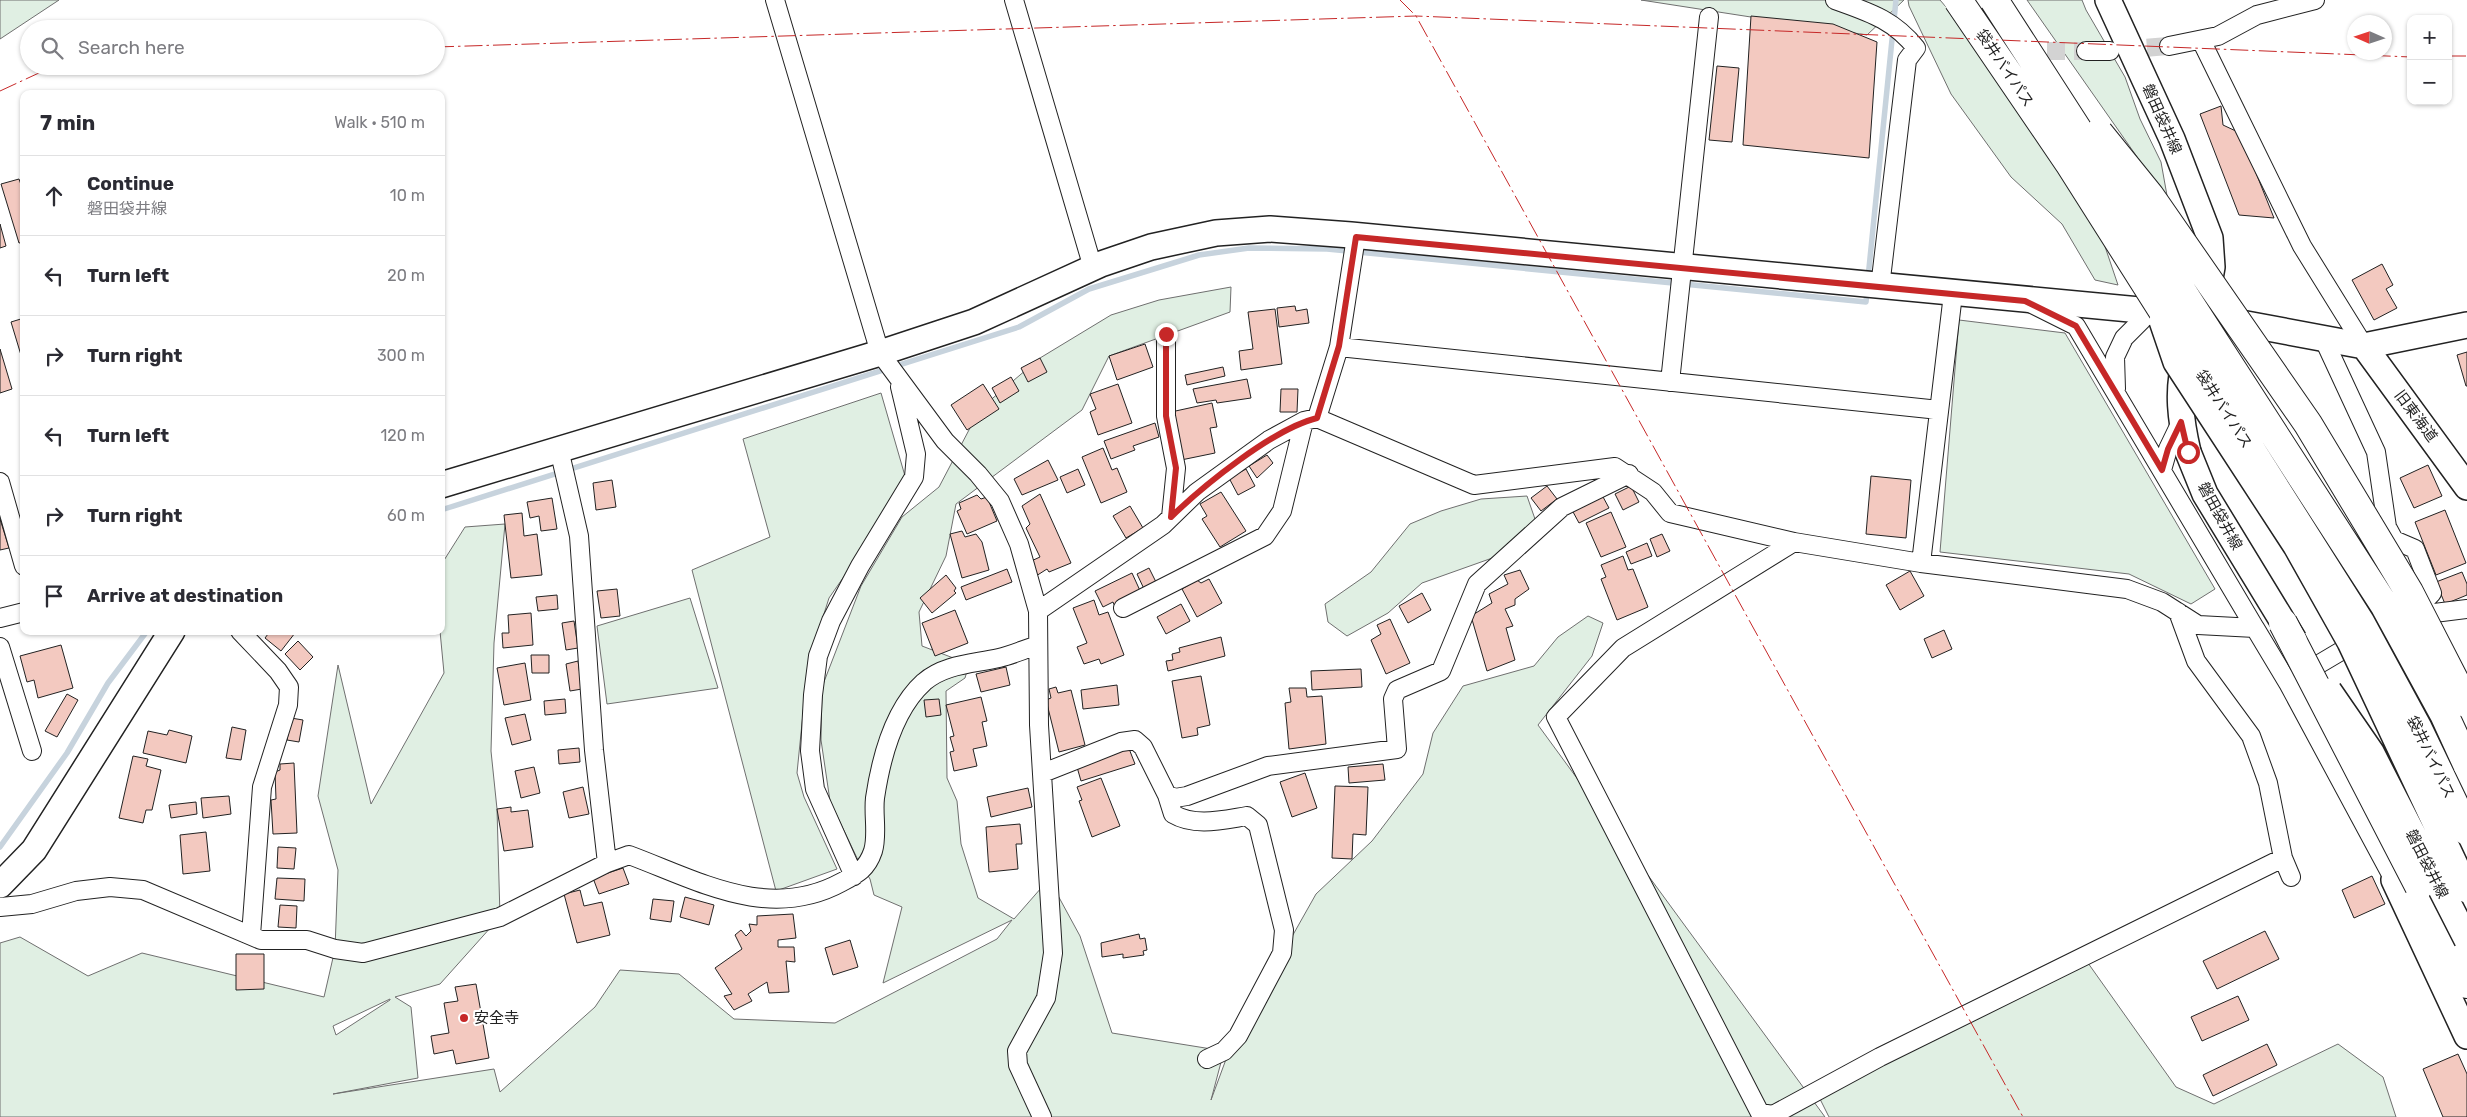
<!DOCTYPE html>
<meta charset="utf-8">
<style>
body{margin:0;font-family:Rubik,"Noto Sans JP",sans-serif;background:#f7f7f7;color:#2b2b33}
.controls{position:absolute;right:15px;top:15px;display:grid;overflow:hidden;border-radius:10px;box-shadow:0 1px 4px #0004}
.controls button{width:45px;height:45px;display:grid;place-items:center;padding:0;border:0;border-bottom:1px solid #e1e1e2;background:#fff;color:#2b2b33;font:25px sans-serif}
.compass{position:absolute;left:2347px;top:15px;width:45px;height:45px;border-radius:50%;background:#fff;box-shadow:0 1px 4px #0004;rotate:273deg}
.stop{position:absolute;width:15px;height:15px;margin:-11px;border:4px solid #c62828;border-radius:50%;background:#fff}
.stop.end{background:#c62828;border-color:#fff;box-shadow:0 1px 5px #0008}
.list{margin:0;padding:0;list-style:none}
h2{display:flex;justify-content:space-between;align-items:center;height:65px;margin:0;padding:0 20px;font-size:21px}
h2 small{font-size:16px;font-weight:400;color:#7c7c81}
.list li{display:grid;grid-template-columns:32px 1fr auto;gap:15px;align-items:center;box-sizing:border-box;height:80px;padding:0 20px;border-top:1px solid #e1e1e2}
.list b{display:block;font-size:19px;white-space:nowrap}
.list p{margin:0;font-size:16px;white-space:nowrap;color:#7c7c81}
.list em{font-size:16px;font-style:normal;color:#7c7c81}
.icon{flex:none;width:28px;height:28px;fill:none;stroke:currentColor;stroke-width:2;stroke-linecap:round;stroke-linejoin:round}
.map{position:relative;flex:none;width:2467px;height:1117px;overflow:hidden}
.search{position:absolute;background:#fff;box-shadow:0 1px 4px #0004;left:20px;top:20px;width:425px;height:55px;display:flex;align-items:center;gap:12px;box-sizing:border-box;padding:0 18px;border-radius:28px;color:#7c7c81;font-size:19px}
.panel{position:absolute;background:#fff;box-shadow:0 1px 4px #0004;left:20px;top:90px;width:425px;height:545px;border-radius:10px}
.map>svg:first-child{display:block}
</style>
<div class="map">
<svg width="2467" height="1117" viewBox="0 0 2467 1117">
<rect width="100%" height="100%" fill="#fff"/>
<path fill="#e0efe3" stroke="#6f6f6f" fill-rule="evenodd" d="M 0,0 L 59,0 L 0,39 Z
M 1641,0 L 1904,0 L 1867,35 Z
M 1908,0 L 1940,0 L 1984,51 L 2094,214 L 2118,285 L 2095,280 L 2062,224 L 2011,177 L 1951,94 L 1909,6 Z
M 2027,0 L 2082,0 L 2086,10 L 2125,77 L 2140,119 L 2161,162 L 2168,201 Z
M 1231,287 L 1230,312 L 1109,356 L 1082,410 L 956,504 L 946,556 L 919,612 L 922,646 L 969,664 L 965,678 L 946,691 L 947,778 L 957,801 L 961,844 L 978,898 L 1014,919 L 1049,879 L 1080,936 L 1112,1033 L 1224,1051 L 1211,1100 L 1232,1043 L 1316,894 L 1372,841 L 1423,774 L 1433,733 L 1463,686 L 1534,666 L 1558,637 L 1588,616 L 1603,623 L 1592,656 L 1538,725 L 1825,1117 L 0,1117 L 0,943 L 20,937 L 88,976 L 142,953 L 324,997 L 335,949 L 338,870 L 318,796 L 338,665 L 371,804 L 444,673 L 440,631 L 441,565 L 465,527 L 505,524 L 494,643 L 491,751 L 497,809 L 500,917 L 440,984 L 395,997 L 411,1007 L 418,1078 L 333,1094 L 494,1069 L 500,1092 L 595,1007 L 620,970 L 679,974 L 734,1019 L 835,1023 L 997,939 L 1012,920 L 883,983 L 902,907 L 874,895 L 870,879 L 857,858 L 830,801 L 821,740 L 822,687 L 861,586 L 902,517 L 939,487 L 980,409 L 1040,358 L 1111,315 L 1159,300 ZM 390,999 L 390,1000 L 336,1035 L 333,1026 Z
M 1959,320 L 2065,333 L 2215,589 L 2191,604 L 2129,574 L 1940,552 Z
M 881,393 L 905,476 L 884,519 L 829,598 L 808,664 L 797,773 L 804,797 L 837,869 L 776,891 L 692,570 L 770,537 L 743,439 Z
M 1527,496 L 1535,519 L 1512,551 L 1422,583 L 1388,613 L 1347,636 L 1328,622 L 1325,604 L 1371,572 L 1410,524 L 1441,511 L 1481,499 Z
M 690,598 L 718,688 L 607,704 L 597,626 Z
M 2083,956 L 2176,1087 L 2214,1104 L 2338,1044 L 2383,1077 L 2396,1117 L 1829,1117 L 1816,1091 Z"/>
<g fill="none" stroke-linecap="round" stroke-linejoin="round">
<path stroke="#c7d3dd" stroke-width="5.5" d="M 1868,278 L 1896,0
M 441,510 L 1019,327 L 1089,289 L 1199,255 L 1249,248 L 1327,249 L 1866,302 L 1867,290
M 0,847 L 67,753 L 108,683 L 147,631"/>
</g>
<path fill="#f3c9c0" stroke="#222" d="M 1751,16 L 1833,24 L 1877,42 L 1869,158 L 1743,145 Z
M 1717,66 L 1739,68 L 1732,142 L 1709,140 Z
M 2221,106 L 2223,125 L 2240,133 L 2274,218 L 2239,215 L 2200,114 Z
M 19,179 L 24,193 L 24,242 L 19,243 L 1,184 Z
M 0,224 L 6,246 L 0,248 Z
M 2382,264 L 2393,285 L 2386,289 L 2397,308 L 2374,320 L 2352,280 Z
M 1295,306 L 1296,311 L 1307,309 L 1309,323 L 1279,327 L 1277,308 Z
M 1275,309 L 1282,364 L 1241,370 L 1239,351 L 1253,349 L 1248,312 Z
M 24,318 L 24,365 L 11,322 Z
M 1145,344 L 1153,367 L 1117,380 L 1109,356 Z
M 0,349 L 12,389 L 0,393 Z
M 2467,352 L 2467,386 L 2466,386 L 2457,355 Z
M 1040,358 L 1047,372 L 1028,382 L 1021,368 Z
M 1223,367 L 1225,376 L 1187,385 L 1185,375 Z
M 1011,377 L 1019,391 L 1000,403 L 992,388 Z
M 1247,379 L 1251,398 L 1217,403 L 1216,400 L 1197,403 L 1193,389 Z
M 983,384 L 999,409 L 967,430 L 951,405 Z
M 1118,384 L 1132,423 L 1098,435 L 1090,412 L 1096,409 L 1090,394 Z
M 1281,389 L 1298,389 L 1297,412 L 1280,412 Z
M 1212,403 L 1217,427 L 1210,428 L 1215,453 L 1181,460 L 1171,412 Z
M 1155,423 L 1159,437 L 1133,446 L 1135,450 L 1111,459 L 1104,441 Z
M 1103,448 L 1112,470 L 1117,468 L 1127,492 L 1101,503 L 1082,457 Z
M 1267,455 L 1273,463 L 1257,478 L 1249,466 Z
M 1048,460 L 1058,480 L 1022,495 L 1014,479 Z
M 2428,465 L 2442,496 L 2414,508 L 2400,478 Z
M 1078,469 L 1085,485 L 1067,493 L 1060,477 Z
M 1246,469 L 1255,486 L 1238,495 L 1229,478 Z
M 1871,476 L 1911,480 L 1906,538 L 1866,534 Z
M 612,480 L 616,507 L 596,510 L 593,483 Z
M 1547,486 L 1557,499 L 1541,511 L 1531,498 Z
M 1631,486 L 1639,502 L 1623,510 L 1615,494 Z
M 1221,492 L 1246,531 L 1220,547 L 1202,519 L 1207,516 L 1200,504 Z
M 1040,494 L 1071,563 L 1049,572 L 1047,569 L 1036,576 L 1029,562 L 1040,557 L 1026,528 L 1030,524 L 1022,506 Z
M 977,495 L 981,499 L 987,497 L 997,521 L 967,534 L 957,511 L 961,509 L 959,503 Z
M 1602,495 L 1609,508 L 1579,523 L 1572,510 Z
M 552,498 L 557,529 L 541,531 L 539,516 L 530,518 L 527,502 Z
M 1130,506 L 1143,528 L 1126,538 L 1113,516 Z
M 2445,510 L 2466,563 L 2436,575 L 2415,522 Z
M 1611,512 L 1626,547 L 1601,557 L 1586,523 Z
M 522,513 L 524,536 L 537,534 L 542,575 L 511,578 L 504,515 Z
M 0,519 L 9,548 L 0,550 Z
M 962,531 L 965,537 L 976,534 L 982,542 L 989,570 L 962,578 L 950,534 Z
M 1662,534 L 1670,551 L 1657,557 L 1650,539 Z
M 1647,543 L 1652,556 L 1631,564 L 1626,552 Z
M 1623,556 L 1628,570 L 1633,569 L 1648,607 L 1617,620 L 1601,579 L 1606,577 L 1601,565 Z
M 1149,568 L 1157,584 L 1145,591 L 1137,574 Z
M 1007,569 L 1012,582 L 966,600 L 961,587 Z
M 1520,570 L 1529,589 L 1515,599 L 1515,605 L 1505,609 L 1513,626 L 1506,628 L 1515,660 L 1487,671 L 1471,616 L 1492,603 L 1489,594 L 1508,584 L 1504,575 Z
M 1910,571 L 1924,596 L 1900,610 L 1886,585 Z
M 2462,572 L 2467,584 L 2467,595 L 2445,604 L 2436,582 Z
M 1132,573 L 1142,595 L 1115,607 L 1113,602 L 1103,607 L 1095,591 Z
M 946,575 L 956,588 L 954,591 L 956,593 L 932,613 L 920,598 Z
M 1209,579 L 1222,603 L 1197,617 L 1182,589 L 1197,580 L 1201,583 Z
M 617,589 L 620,616 L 601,618 L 597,591 Z
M 1422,593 L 1431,610 L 1408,623 L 1399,606 Z
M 557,595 L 558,609 L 538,611 L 536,597 Z
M 1094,600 L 1099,615 L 1108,612 L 1124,655 L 1101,664 L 1099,659 L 1084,664 L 1077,647 L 1087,643 L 1073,608 Z
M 1181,604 L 1190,621 L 1166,634 L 1157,617 Z
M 955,610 L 968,643 L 935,656 L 922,623 Z
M 531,613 L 533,645 L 503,648 L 502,633 L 509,633 L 508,615 Z
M 1390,619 L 1410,663 L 1386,674 L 1371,640 L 1381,634 L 1377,625 Z
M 574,621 L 578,648 L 566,650 L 562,623 Z
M 1944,630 L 1952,649 L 1932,658 L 1924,639 Z
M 265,631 L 293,631 L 295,633 L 281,651 L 265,638 L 268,634 Z
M 1221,637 L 1225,656 L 1168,671 L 1166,661 L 1173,660 L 1172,654 L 1180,652 L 1179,648 Z
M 298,641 L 313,657 L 300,670 L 285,654 Z
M 61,645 L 73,688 L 38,698 L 34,680 L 27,682 L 20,656 Z
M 531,655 L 549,655 L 549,673 L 532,673 Z
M 578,661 L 582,689 L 570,691 L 566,664 Z
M 525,663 L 531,700 L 504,705 L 497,668 Z
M 1006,667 L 1010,685 L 981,692 L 976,674 Z
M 1361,669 L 1362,687 L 1312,690 L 1311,671 Z
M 1201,676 L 1210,725 L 1197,728 L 1198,735 L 1182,738 L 1172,681 Z
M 1117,685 L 1119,705 L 1083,709 L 1081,690 Z
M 1056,687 L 1058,693 L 1071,690 L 1085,745 L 1059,752 L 1046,700 L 1051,698 L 1049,689 Z
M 1289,688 L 1306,688 L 1307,697 L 1322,696 L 1326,744 L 1289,749 L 1285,703 L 1291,702 Z
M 67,694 L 78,700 L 57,737 L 45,731 Z
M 981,697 L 987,721 L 982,722 L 987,746 L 973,749 L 977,766 L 954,771 L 950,752 L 954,751 L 950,737 L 954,736 L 946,705 Z
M 565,699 L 566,713 L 545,715 L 544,701 Z
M 939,699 L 941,715 L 926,717 L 924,700 Z
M 525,714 L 531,740 L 512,745 L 505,718 Z
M 291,718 L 303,720 L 299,742 L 287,740 Z
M 232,727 L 246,730 L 241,760 L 226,758 Z
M 169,730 L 192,736 L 186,763 L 143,753 L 148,731 L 167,735 Z
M 1128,746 L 1135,764 L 1081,781 L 1077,767 Z
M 579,748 L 580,762 L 559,764 L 558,750 Z
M 133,756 L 148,759 L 146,766 L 161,770 L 152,810 L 146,810 L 143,823 L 119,818 Z
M 294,763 L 297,833 L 273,834 L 271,800 L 276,799 L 275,772 L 280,770 L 280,764 Z
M 1383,764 L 1385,780 L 1349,783 L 1348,767 Z
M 534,767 L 540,793 L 521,798 L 515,771 Z
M 1305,773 L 1317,808 L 1292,817 L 1280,782 Z
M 1101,778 L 1120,826 L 1092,837 L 1079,801 L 1082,800 L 1077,787 Z
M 1335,786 L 1368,787 L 1366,835 L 1353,834 L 1352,859 L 1332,858 Z
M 583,787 L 589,814 L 569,818 L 563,792 Z
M 1028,788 L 1032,807 L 991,817 L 987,797 Z
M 229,796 L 231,814 L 203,818 L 201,798 Z
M 196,802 L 197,814 L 171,818 L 169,805 Z
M 511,807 L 511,812 L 528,810 L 533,847 L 504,851 L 497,809 Z
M 1020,824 L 1022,844 L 1016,844 L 1018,869 L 989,872 L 986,827 Z
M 206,832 L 210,871 L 183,874 L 180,835 Z
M 278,847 L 296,848 L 294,869 L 277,868 Z
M 623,868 L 629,884 L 599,894 L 593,878 Z
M 2372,876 L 2385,904 L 2354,918 L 2342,890 Z
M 277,878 L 305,879 L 304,901 L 275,899 Z
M 580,890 L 584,906 L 602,902 L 610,935 L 577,943 L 564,894 Z
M 685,897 L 714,905 L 709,925 L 680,917 Z
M 653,899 L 674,901 L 671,922 L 650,919 Z
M 280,905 L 297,906 L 296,928 L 278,927 Z
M 793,914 L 796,938 L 778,940 L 778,947 L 794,947 L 795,962 L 786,961 L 789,992 L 769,993 L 767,982 L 748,994 L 752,1001 L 734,1010 L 724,996 L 732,994 L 715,968 L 742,949 L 735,935 L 741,930 L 746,936 L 751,931 L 749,924 L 757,925 L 757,916 Z
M 2265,931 L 2279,959 L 2217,989 L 2203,961 Z
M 1139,934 L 1140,939 L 1145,938 L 1147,950 L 1143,951 L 1144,955 L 1123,958 L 1123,954 L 1102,957 L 1101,943 Z
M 850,940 L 858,967 L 833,975 L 825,948 Z
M 236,954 L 264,954 L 264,989 L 236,990 Z
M 476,984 L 489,1058 L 456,1064 L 453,1050 L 434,1054 L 431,1036 L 449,1033 L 444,1003 L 458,1001 L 455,987 Z
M 2238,996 L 2249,1020 L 2202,1041 L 2191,1017 Z
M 2267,1044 L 2277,1065 L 2213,1096 L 2203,1075 Z
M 2458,1054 L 2467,1074 L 2467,1117 L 2443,1117 L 2423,1069 Z"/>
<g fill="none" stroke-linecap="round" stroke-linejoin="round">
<path stroke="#d3d3d3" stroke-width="18" stroke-dasharray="18 9" stroke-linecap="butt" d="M 2120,50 L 2169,46
M 2020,51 L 2086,51"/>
<g stroke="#222" stroke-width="20">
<path id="street" d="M 775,0 L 880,353 L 945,441 L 978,474 L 1000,501 L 1019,544 L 1038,611 L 1039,725 L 1053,953 L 1046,998 L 1017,1051 L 1018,1065 L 1042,1117
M 1014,0 L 1093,268
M 1835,0 C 1868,12 1893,19 1916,48 L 1907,60 L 1880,287
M 2201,40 L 2302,246 L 2364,346
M 2169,46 L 2218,36 L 2257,15 L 2315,0
M 2086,51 L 2110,51
M 2030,303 L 2076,326 L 2255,628
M 1166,334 L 1166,416 L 1176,468 L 1171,517
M 2324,340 L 2376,452 L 2387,527 L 2394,540 L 2415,549 L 2432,593 L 2412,614
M 1339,347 L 1939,410
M 1670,382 L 1709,17
M 2116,389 L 2115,357 L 2124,338 L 2150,312
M 1317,418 L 1339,347 L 1356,237
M 559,449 L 579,536 L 594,750 L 607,863
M 2162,470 L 2168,449 L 2181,422
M 0,482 L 24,566
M 1794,542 L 1623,648 L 1556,717 L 1760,1113 L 1773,1115 L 1880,1057 L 2283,858
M 1921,563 L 1953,294
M 1123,608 L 1265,536 L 1282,511 L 1304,421
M 1038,611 L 1163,525 L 1197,492 L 1269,440 L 1304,421 L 1317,418 L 1474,485 L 1615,467 L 1653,492 L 1670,513 L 1794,542 L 1921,563 L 2127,589 L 2162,602 L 2198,625 L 2255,628 L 2288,683 L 2394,880 L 2404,875
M 2178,612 L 2196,661 L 2251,736 L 2268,783 L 2283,858 L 2291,877
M 0,618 L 24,612
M 240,631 L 278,671 L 289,687 L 288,705 L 262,787 L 251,935
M 0,647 L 32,751
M 2299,676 L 2385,625 L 2410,616 L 2467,609
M 1043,773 L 1121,742 L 1135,740 L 1143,747 L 1167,795 L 1175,798 L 1187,796 L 1268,766 L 1397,749 L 1393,699 L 1397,690 L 1441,671 L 1477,584 L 1562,507 L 1629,474
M 1167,795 L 1173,814 C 1195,827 1222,820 1247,816 L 1258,825 L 1284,930 L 1282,953 L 1238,1036 L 1224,1051 L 1207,1059
M 854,876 L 815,789 L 810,751 L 813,695 L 818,656 L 831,621 L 860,566 L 914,477 L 916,454 L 900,387
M 0,907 L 32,904 L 76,891 L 110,887 L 143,890 L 261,940 L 307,940 L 335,949 L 363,953 L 500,917 L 607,863 L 629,855 C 699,881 769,922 842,882 C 857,874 867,869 873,851 C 878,835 873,815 875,798 C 881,758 893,710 924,682 C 945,664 973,664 999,658 C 1012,655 1025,649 1038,645"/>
</g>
<g stroke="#222" stroke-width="28">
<path id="secondary" d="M 2108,0 L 2172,139 L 2210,238 L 2212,267 L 2207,295
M 2364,346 L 2467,487
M 2186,359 C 2176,389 2181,422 2188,452
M 441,485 L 880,353 L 974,322 L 1101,264 L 1151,247 L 1216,233 L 1270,229 L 1351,235 L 2203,316 L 2364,346 L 2467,325
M 2394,880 L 2467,1036
M 0,885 L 34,850 L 172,631"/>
</g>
<g stroke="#222" stroke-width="30">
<path id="highway" d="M 2419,886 L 2467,984"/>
</g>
<use href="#street" stroke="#fff" stroke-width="18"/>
<use href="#secondary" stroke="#fff" stroke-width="25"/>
<use href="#highway" stroke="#fff" stroke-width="28"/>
<g stroke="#222" stroke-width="28" stroke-linecap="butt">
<path id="secondary-bridge" d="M 2162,321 L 2176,362 L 2296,546 L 2350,642 L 2467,890
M 2188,452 L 2205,494 L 2294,640
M 2329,691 L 2371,752 L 2467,940"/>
</g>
<g stroke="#222" stroke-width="30" stroke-linecap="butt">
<path id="highway-bridge" d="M 1958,0 L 2069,163 L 2360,622 L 2418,729 L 2467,831
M 1994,0 L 2385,606 L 2444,714 L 2467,764
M 2099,133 L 2150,196 L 2308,424 L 2409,592 L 2466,703
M 2283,623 L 2419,886"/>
</g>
<use href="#secondary-bridge" stroke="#fff" stroke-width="25"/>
<use href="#highway-bridge" stroke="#fff" stroke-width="28"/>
<path stroke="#c62828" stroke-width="1" stroke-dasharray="18 4 2.5 4" stroke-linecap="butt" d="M 1400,0 L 1416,16 L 2023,1117
M 436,47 L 1416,16 L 2411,57
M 2448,56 L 2467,56
M 0,91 L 54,66"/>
</g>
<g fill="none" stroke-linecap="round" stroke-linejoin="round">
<path stroke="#c62828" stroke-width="6" d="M 1166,334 L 1166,416 L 1176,468 L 1171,517 C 1204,485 1273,429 1317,418 L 1339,346 L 1356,237 L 2025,301 L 2076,326 L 2162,470 L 2168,449 L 2181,422 L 2188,452"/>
</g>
<circle fill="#c62828" stroke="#fff" stroke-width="2" cx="464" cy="1018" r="5"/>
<g text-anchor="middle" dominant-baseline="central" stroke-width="4" stroke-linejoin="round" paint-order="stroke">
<g font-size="15" fill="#222" stroke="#fff">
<text transform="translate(2005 68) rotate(56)">袋井バイパス</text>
<text transform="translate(2162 119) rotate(66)">磐田袋井線</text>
<text transform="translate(2224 409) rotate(57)">袋井バイパス</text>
<text transform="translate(2416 416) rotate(53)">旧東海道</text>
<text transform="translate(2220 516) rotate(61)">磐田袋井線</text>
<text transform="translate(2431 757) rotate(64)">袋井バイパス</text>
<text transform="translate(2427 864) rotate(63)">磐田袋井線</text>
</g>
<g font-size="15" fill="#222" stroke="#fff" text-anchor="start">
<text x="474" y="1018">安全寺</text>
</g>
</g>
</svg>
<div class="controls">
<button>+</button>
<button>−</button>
</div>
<svg class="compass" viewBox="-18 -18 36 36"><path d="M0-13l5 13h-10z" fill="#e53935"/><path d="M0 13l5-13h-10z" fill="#7c7c81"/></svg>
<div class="stop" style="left:2188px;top:452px"></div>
<div class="stop end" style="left:1166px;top:334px"></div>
<div class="search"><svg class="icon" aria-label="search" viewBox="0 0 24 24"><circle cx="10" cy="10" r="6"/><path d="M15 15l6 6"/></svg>Search here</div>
<section class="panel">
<h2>7 min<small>Walk · 510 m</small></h2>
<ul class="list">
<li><svg class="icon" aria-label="ahead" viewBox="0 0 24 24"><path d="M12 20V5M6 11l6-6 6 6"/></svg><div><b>Continue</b><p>磐田袋井線</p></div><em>10 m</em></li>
<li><svg class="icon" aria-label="left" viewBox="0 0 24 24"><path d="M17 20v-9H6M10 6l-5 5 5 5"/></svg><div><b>Turn left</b></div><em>20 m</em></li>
<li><svg class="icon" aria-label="right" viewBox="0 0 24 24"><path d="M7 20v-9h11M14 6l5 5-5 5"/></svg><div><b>Turn right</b></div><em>300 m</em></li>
<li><svg class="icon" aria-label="left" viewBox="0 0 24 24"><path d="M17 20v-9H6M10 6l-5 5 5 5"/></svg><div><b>Turn left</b></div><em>120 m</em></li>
<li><svg class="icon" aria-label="right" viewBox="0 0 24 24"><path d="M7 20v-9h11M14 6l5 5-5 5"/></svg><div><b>Turn right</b></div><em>60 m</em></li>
<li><svg class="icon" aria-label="arrive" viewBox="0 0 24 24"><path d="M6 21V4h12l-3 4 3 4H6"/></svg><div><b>Arrive at destination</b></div></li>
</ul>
</section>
</div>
